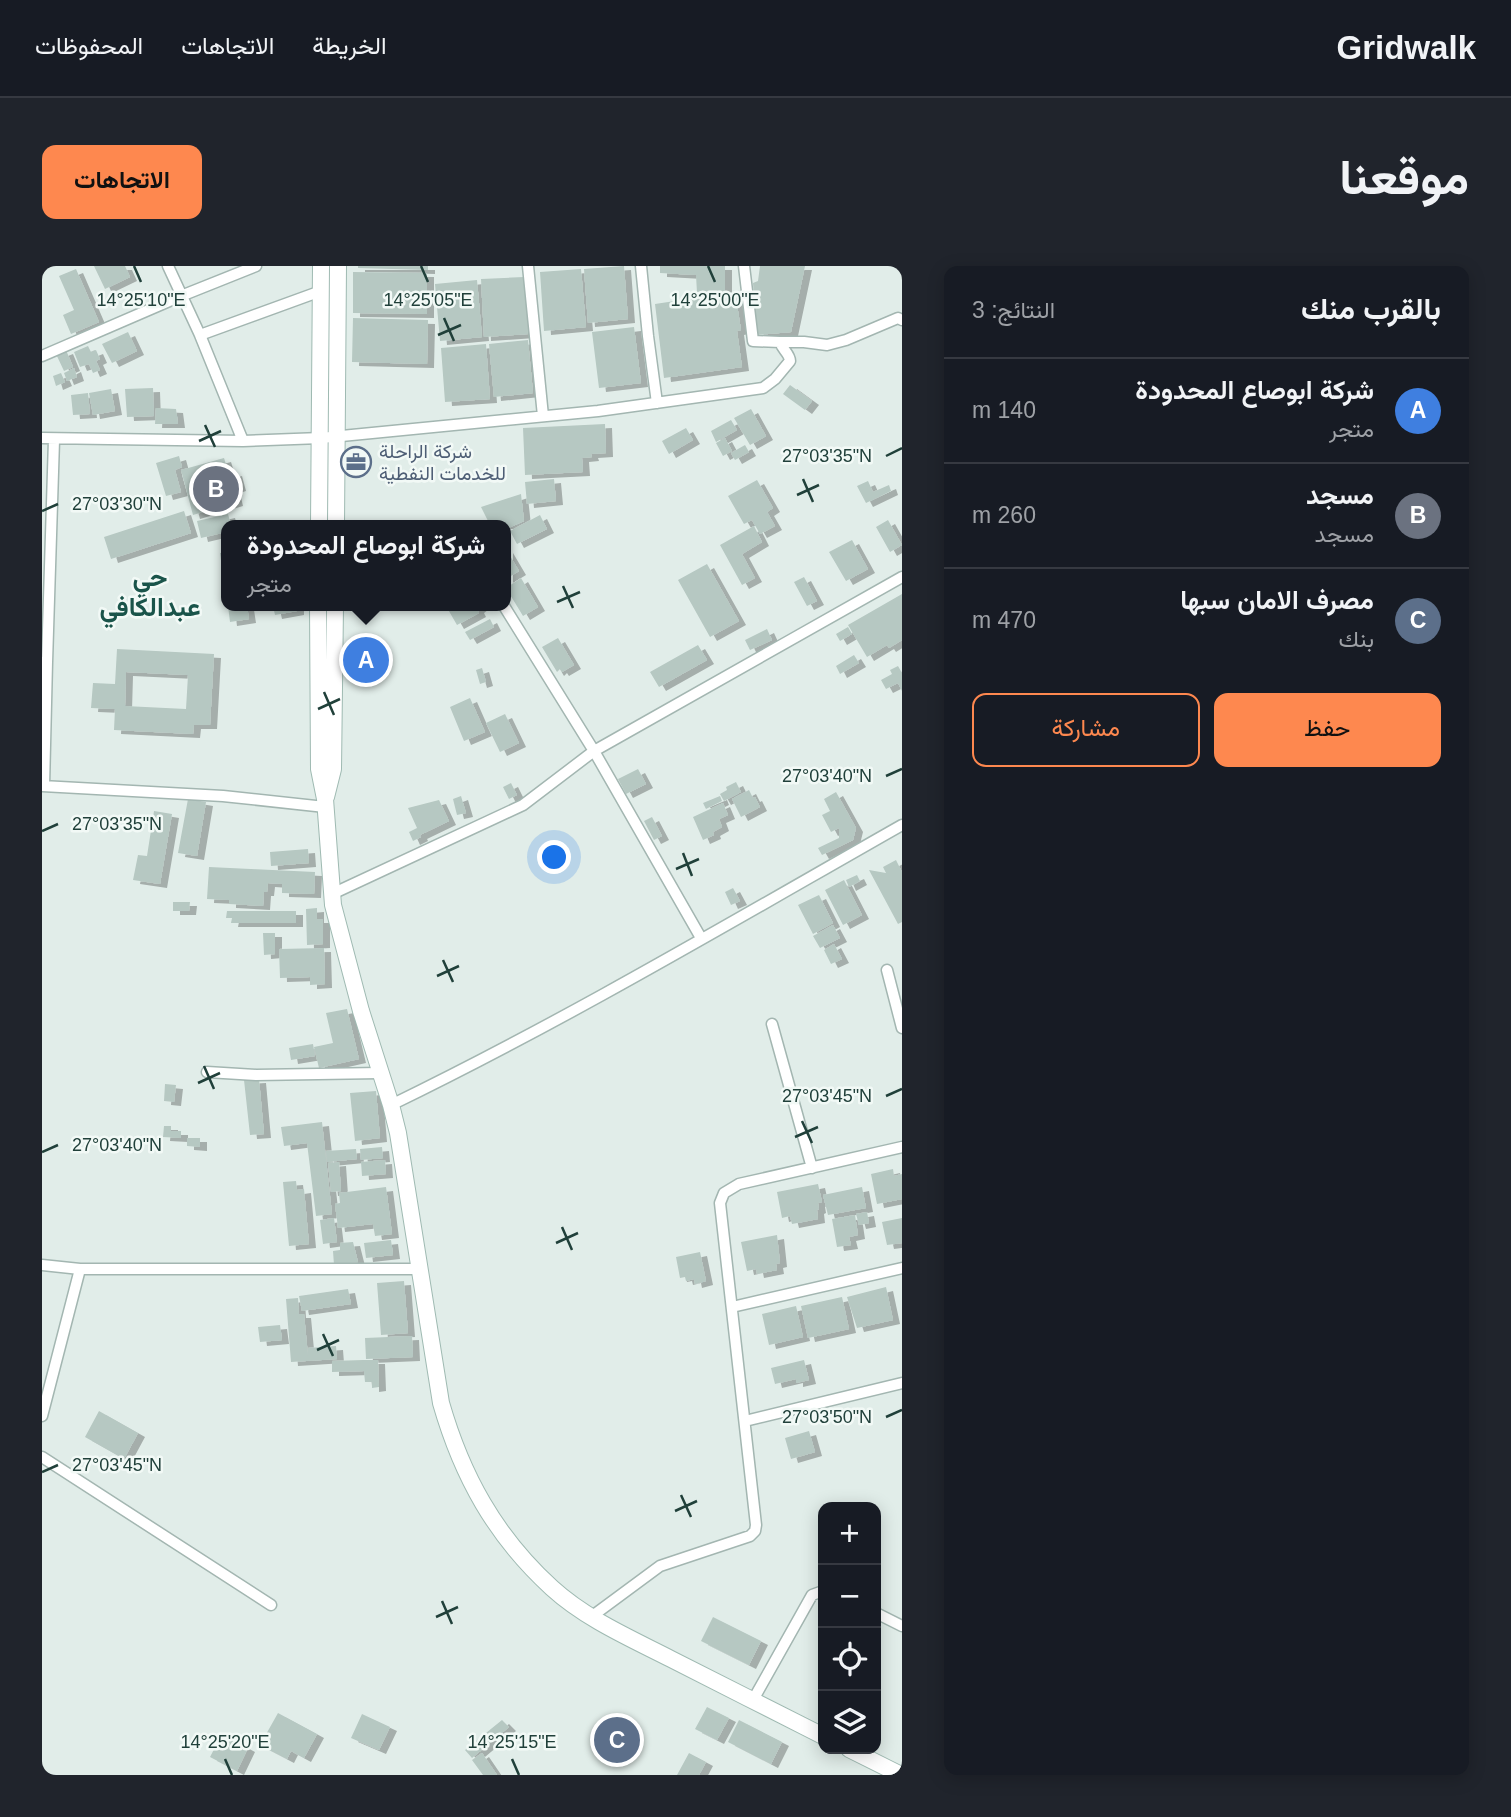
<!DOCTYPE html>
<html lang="ar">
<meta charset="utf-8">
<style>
body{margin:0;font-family:Helvetica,Vazirmatn,sans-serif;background:#20242c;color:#f1f3f6;direction:rtl}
.controls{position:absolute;right:21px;bottom:21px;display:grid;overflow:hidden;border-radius:14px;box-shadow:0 4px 18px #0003}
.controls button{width:63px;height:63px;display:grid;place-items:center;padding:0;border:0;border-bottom:2px solid #363941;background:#171b24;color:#f1f3f6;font:35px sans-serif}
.you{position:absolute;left:513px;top:592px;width:24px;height:24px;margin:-18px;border:5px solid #fff;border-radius:50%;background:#1a73e8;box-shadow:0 0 0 10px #1a73e833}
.badge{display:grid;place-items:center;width:46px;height:46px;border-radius:50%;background:#fe884f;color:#fff;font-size:23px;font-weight:700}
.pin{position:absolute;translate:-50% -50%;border:4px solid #fff;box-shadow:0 2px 7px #0006}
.popup{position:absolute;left:179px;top:254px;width:290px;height:91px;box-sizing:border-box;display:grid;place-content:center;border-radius:14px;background:#171b24;filter:drop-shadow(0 2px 5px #0005);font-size:23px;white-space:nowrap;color:#9ea1a6}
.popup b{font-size:26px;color:#f1f3f6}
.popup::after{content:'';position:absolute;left:50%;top:100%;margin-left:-14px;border:14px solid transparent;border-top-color:#171b24}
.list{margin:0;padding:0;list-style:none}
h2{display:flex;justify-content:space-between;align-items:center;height:91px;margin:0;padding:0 28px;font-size:30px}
h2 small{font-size:23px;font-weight:400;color:#9ea1a6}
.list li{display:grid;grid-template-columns:46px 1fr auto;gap:21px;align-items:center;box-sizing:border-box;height:105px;padding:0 28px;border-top:2px solid #363941}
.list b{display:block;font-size:26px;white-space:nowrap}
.list p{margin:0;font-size:23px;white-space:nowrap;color:#9ea1a6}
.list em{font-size:23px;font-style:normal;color:#9ea1a6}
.actions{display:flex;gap:14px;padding:21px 28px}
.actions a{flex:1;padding:16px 0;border:2px solid #fe884f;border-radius:14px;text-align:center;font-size:24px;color:#fe884f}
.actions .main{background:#fe884f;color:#111}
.icon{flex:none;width:38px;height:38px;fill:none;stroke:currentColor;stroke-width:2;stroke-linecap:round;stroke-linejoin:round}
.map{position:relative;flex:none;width:860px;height:1509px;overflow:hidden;direction:ltr;border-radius:14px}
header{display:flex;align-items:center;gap:42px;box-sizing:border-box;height:98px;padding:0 35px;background:#171b24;border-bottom:2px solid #363941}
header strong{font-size:33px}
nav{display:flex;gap:38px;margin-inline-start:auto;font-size:24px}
.intro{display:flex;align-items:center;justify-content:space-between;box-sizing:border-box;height:168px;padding:0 42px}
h1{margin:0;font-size:49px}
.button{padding:18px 32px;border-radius:14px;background:#fe884f;color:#111;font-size:24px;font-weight:700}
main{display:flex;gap:42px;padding:0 42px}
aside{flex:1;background:#171b24;border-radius:14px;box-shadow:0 4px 18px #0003}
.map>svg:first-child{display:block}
</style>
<header>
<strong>Gridwalk</strong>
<nav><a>الخريطة</a><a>الاتجاهات</a><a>المحفوظات</a></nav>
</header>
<div class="intro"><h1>موقعنا</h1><a class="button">الاتجاهات</a></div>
<main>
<aside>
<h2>بالقرب منك<small>النتائج: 3</small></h2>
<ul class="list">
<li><span class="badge" style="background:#3f7fe0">A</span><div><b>شركة ابوصاع المحدودة</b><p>متجر</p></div><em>140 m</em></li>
<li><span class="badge" style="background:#6b7280">B</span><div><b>مسجد</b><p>مسجد</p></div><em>260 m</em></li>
<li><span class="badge" style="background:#5c6f8a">C</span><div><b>مصرف الامان سبها</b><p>بنك</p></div><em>470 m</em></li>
</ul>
<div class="actions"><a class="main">حفظ</a><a>مشاركة</a></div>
</aside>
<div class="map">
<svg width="860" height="1509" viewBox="0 0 860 1509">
<defs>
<filter id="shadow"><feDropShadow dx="7" dy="4" stdDeviation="0" flood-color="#0004"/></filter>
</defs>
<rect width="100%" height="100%" fill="#e1ede9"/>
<path fill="#b6c8c2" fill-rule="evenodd" filter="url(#shadow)" d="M 52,0 L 83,0 L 88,11 L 63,23 Z
M 316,0 L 386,0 L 386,4 L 316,2 Z
M 582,0 L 586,53 L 546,57 L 542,3 Z
M 618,0 L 683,0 L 683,27 L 655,27 L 654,9 L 618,7 Z
M 718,0 L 763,0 L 749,66 L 715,69 L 711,17 L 716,15 Z
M 34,3 L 57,56 L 29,68 L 21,49 L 32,44 L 17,10 Z
M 539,3 L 544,61 L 502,65 L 498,6 Z
M 311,6 L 385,7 L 385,48 L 311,47 Z
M 482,11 L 486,68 L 442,71 L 439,13 Z
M 435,14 L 440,71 L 398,75 L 393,18 Z
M 693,26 L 699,64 L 695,65 L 700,101 L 622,112 L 613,38 Z
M 311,52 L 386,54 L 385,98 L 310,96 Z
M 592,61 L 599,117 L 557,122 L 550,66 Z
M 86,66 L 95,85 L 70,97 L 60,78 Z
M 486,74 L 491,127 L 452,131 L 447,78 Z
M 444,78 L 448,133 L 403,136 L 399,82 Z
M 46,80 L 49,86 L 54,84 L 58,93 L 54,95 L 58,104 L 51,107 L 47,98 L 38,101 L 32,86 Z
M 24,84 L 31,101 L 22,105 L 14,88 Z
M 32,102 L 35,111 L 25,115 L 22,107 Z
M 19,107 L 23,116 L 14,120 L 11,110 Z
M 748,119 L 770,135 L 763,144 L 741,128 Z
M 111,122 L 112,150 L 85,151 L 83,123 Z
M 69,123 L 73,145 L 51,149 L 47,127 Z
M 46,127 L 48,148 L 31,149 L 29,129 Z
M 114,142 L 134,143 L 136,158 L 113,158 Z
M 709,143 L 724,170 L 708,179 L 692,152 Z
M 689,154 L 695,164 L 674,176 L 669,165 Z
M 563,158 L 564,187 L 549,188 L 550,191 L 540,192 L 541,206 L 483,209 L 481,162 Z
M 644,162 L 651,174 L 627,188 L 620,175 Z
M 683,172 L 690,185 L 681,190 L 674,177 Z
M 703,179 L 707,186 L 693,194 L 689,187 Z
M 137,190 L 140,201 L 133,204 L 139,226 L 124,230 L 114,197 Z
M 182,192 L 187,208 L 193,206 L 197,221 L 191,223 L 194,236 L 151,249 L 139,204 Z
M 512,213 L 514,235 L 485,238 L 483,216 Z
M 715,214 L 731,242 L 725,246 L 733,260 L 718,268 L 710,254 L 702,258 L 686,230 Z
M 826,215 L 831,226 L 847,219 L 849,225 L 824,237 L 815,220 Z
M 479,228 L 482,255 L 464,263 L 464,259 L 448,259 L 439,241 Z
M 142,245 L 149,267 L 69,293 L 62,271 Z
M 186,248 L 189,259 L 184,259 L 184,266 L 159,272 L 155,255 Z
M 498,249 L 505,263 L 475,278 L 468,265 Z
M 846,254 L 860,279 L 848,286 L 834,261 Z
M 712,260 L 720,276 L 700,288 L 713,312 L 700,319 L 678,279 Z
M 810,274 L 826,303 L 804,315 L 787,286 Z
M 464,283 L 477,305 L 464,313 Z
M 184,286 L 184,317 L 182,318 L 178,287 Z
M 665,298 L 697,355 L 668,371 L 636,314 Z
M 762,311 L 775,335 L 765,340 L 752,316 Z
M 479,312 L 496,341 L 481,350 L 464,322 Z
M 860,328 L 860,374 L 847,382 L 845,379 L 825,391 L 806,359 Z
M 186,340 L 205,340 L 207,353 L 188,356 Z
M 231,340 L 255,340 L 255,345 L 233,349 Z
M 404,340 L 439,340 L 435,343 L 437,347 L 415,359 Z
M 448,353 L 452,361 L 428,374 L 423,366 Z
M 806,361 L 810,368 L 798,375 L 794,368 Z
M 725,363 L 730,374 L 708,384 L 703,374 Z
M 516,372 L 532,399 L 520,406 L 518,403 L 515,406 L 500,381 Z
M 656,379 L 665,394 L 617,421 L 608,406 Z
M 75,383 L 172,388 L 168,459 L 152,459 L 151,468 L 72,464 L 73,443 L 49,442 L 51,417 L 73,418 ZM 84,406 L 146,409 L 144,443 L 83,440 Z
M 812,389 L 817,397 L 798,408 L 794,400 Z
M 856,400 L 860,407 L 860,425 L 856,417 L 844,423 L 839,414 L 850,408 L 848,404 Z
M 440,402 L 444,416 L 438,418 L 434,404 Z
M 428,432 L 443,466 L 422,475 L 408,441 Z
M 463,448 L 477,477 L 458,486 L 444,457 Z
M 596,503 L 604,518 L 584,528 L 576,513 Z
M 694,516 L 699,526 L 682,535 L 678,528 L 685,524 L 684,521 Z
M 469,517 L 475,529 L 467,533 L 461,521 Z
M 707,524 L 711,532 L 713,531 L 718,541 L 699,551 L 690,533 Z
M 794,526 L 814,562 L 811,574 L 780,589 L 776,582 L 797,572 L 797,562 L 789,566 L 780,549 L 788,545 L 782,533 Z
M 419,530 L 424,547 L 415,549 L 411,533 Z
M 678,530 L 680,535 L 664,543 L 661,537 Z
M 146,533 L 164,536 L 155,590 L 136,587 Z
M 397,534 L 407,555 L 378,569 L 379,571 L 371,575 L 367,566 L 375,562 L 366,542 Z
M 681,537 L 686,549 L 677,553 L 680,561 L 671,566 L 672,569 L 661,574 L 651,551 Z
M 112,545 L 130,548 L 118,618 L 91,614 L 96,589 L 105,590 Z
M 610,551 L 620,570 L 612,574 L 602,555 Z
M 266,583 L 267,597 L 229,600 L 228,586 Z
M 854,594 L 860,606 L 860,656 L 856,658 L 827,604 L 844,607 L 841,601 Z
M 167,601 L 273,606 L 272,628 L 240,627 L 240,618 L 226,617 L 225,626 L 222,626 L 221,640 L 187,638 L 187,634 L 165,633 Z
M 815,609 L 818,615 L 807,621 L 804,614 Z
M 802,614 L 820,649 L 801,659 L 783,624 Z
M 691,622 L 698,635 L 689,639 L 683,626 Z
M 777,629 L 791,657 L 771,668 L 756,639 Z
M 131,636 L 148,636 L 147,645 L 131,645 Z
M 275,642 L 275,653 L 281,653 L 281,678 L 265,679 L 264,643 Z
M 185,645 L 254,645 L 254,657 L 189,657 L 190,652 L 184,652 Z
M 791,659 L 798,672 L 778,682 L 771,670 Z
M 221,667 L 233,667 L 233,688 L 222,689 Z
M 792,678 L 800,693 L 789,698 L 782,684 Z
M 282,682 L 283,718 L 268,719 L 268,711 L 238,712 L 237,683 Z
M 305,743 L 317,793 L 277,802 L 272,781 L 291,777 L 284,747 Z
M 271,778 L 273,790 L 249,794 L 247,782 Z
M 217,813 L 222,868 L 208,869 L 202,814 Z
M 123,818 L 134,819 L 132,836 L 122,835 Z
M 334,825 L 338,872 L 313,875 L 308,827 Z
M 280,856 L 290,948 L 274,950 L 265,877 L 242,880 L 239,861 Z
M 122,860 L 129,860 L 129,865 L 139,865 L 139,872 L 121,871 Z
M 145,872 L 158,872 L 158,881 L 145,880 Z
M 340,881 L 341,892 L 319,894 L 318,883 Z
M 314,883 L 315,893 L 285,896 L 284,885 Z
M 343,894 L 344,908 L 320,910 L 319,896 Z
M 297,896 L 299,925 L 289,926 L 286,897 Z
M 851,903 L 852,910 L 860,908 L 860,933 L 835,938 L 829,908 Z
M 254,915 L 255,924 L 262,923 L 267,978 L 247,980 L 241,916 Z
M 776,918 L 780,936 L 776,937 L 777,943 L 775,944 L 776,953 L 750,958 L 748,950 L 740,952 L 735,926 Z
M 344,921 L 350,968 L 333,970 L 331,958 L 296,962 L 293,938 L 298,937 L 297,927 Z
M 820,921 L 824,942 L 786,949 L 781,929 Z
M 825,946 L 827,957 L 817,959 L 814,948 Z
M 813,949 L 816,969 L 807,971 L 809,979 L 795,981 L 790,953 Z
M 292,952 L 295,976 L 281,978 L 278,954 Z
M 860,952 L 860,977 L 845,979 L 840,956 Z
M 735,969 L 738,997 L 734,998 L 735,1004 L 715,1008 L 714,1003 L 705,1005 L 699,976 Z
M 349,974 L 351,989 L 324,992 L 322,977 Z
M 311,976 L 316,996 L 292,999 L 291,985 L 298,984 L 298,977 Z
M 658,986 L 664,1015 L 653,1018 L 652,1013 L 644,1015 L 643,1011 L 638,1012 L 634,991 Z
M 362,1015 L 366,1067 L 339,1069 L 335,1017 Z
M 844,1021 L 851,1054 L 815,1062 L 805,1031 Z
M 306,1023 L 309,1038 L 260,1045 L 257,1030 Z
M 800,1031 L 807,1063 L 766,1072 L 759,1040 Z
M 256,1032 L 257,1048 L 262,1048 L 266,1090 L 266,1082 L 294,1080 L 295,1093 L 249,1096 L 244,1033 Z
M 754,1040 L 761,1071 L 727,1079 L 720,1048 Z
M 238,1059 L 240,1074 L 218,1076 L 216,1061 Z
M 370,1070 L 371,1091 L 324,1093 L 323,1072 Z
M 321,1094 L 336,1094 L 337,1121 L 330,1122 L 330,1116 L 323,1116 L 322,1105 L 290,1106 L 290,1095 Z
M 762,1094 L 767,1114 L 754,1117 L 754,1113 L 733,1118 L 729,1102 Z
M 57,1145 L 96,1167 L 82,1193 L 43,1171 Z
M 767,1165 L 773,1186 L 749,1193 L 743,1172 Z
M 671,1351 L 719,1375 L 707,1399 L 659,1375 Z
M 665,1441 L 687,1452 L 675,1474 L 653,1463 Z
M 236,1447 L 275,1468 L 262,1492 L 249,1485 L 245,1493 L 218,1479 Z
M 320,1448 L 348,1461 L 337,1484 L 309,1472 Z
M 460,1454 L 467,1461 L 430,1492 L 423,1484 Z
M 697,1454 L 740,1476 L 729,1498 L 686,1476 Z
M 180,1468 L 206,1482 L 195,1505 L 168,1491 Z
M 440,1487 L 455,1509 L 441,1509 L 430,1494 Z
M 647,1487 L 664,1496 L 657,1509 L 635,1509 Z"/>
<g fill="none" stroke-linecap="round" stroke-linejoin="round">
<g stroke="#a3b6b1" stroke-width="13">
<path id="street" d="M 126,0 L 158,69 L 279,25
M 486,0 L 501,150
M 599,0 L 606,70 L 615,137
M 702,0 L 711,75 L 738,76
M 158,69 L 201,175
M 0,90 L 139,30 L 214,0
M 0,172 L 201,175 L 279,172 L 556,145 L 721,122 L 733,113 L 748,95 C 748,88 740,83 738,76 L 762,76 L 785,79 L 804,74 L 856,52 L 860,54
M 462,340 L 552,485 L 659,672
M 0,396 L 5,396 L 2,520
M 5,396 L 12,174
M 0,520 L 181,530 L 283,541
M 290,628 L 481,539 L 552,485 L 860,311
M 845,704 L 860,762
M 730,758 L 770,902
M 165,806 L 214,809 L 338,807
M 349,839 C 524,754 691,655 860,559
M 0,999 L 38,1003 L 378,1003
M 690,1041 L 860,1002
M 0,1150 L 38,1003
M 703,1155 L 860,1117
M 0,1191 L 229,1339
M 834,1347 L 860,1360
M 549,1351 L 618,1300 L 708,1270 L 713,1265 L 714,1259 L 678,937 L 682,927 L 697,918 L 860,881
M 711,1434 L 770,1329 L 781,1325"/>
</g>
<g stroke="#9fbab2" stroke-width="18">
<path id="secondary" d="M 277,259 L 279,0
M 294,259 L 296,0
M 276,340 L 277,503 L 283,533 L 291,639 L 319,745 L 349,839 L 356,867 L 399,1137 C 420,1210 453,1270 510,1322 C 544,1353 588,1372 629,1393 C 680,1419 730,1444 781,1470
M 284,531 L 291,503 L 293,340
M 807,1483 L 859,1509"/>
</g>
<use href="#street" stroke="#fff" stroke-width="10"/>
<use href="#secondary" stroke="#fff" stroke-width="16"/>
</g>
<path fill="none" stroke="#20403a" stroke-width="2.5" d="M 92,0 L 99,16M 379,0 L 386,16M 666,0 L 673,16M 402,52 L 412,75M 396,69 L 419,59M 163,159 L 173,181M 157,175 L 179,165M 844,190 L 860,182M 761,213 L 771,236M 755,229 L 777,219M 0,245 L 16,238M 521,320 L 531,342M 515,336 L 538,326M 282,426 L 292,449M 276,443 L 298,433M 844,510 L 860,503M 0,565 L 16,558M 641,587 L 650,610M 634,603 L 657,593M 401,694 L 411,716M 395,710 L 417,700M 162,800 L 172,823M 156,817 L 178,807M 844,830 L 860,823M 760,855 L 770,877M 753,871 L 776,861M 0,886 L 16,879M 520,961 L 530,984M 514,977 L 536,967M 281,1068 L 291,1090M 275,1084 L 297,1074M 844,1151 L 860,1144M 0,1206 L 16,1199M 639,1229 L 649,1251M 633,1245 L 655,1235M 400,1335 L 410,1358M 394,1351 L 416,1341M 183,1493 L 190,1509M 470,1493 L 477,1509"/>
<defs>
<g id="office-ring" transform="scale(1.575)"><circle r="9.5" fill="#f2f9f6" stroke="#5c6f8a" stroke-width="1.5"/><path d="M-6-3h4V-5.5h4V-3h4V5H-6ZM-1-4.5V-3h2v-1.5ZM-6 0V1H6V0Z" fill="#5c6f8a"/></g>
</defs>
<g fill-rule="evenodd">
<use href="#office-ring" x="314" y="196"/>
</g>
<g text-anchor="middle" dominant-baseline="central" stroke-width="5" stroke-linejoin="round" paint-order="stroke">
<g font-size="19" fill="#4e5e75" stroke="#f2f9f6" text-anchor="start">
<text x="337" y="185">شركة الراحلة<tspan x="337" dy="22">للخدمات النفطية</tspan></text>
</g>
<g font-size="26" font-weight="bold" fill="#1a544a" stroke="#f2f9f6">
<text x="108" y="311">حي<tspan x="108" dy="30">عبدالكافي</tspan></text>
</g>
</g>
<g font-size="18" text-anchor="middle" fill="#20403a" stroke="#f2f9f6" stroke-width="5" stroke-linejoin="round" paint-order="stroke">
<text x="99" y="40">14°25'10"E</text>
<text x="386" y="40">14°25'05"E</text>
<text x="673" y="40">14°25'00"E</text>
<text x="785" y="196">27°03'35"N</text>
<text x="75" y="244">27°03'30"N</text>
<text x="785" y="516">27°03'40"N</text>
<text x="75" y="564">27°03'35"N</text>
<text x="785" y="836">27°03'45"N</text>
<text x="75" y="885">27°03'40"N</text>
<text x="785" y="1157">27°03'50"N</text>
<text x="75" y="1205">27°03'45"N</text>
<text x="183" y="1482">14°25'20"E</text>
<text x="470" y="1482">14°25'15"E</text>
</g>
</svg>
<div class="controls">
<button>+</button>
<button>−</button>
<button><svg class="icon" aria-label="locate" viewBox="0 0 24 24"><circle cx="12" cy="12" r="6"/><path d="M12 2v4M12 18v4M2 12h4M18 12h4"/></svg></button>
<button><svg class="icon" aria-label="layers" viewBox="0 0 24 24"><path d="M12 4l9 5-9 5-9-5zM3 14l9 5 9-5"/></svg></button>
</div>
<div class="you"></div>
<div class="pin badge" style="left:324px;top:394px;background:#3f7fe0">A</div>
<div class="popup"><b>شركة ابوصاع المحدودة</b>متجر</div>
<div class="pin badge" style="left:174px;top:223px;background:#6b7280">B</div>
<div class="pin badge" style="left:575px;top:1474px;background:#5c6f8a">C</div>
</div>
</main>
